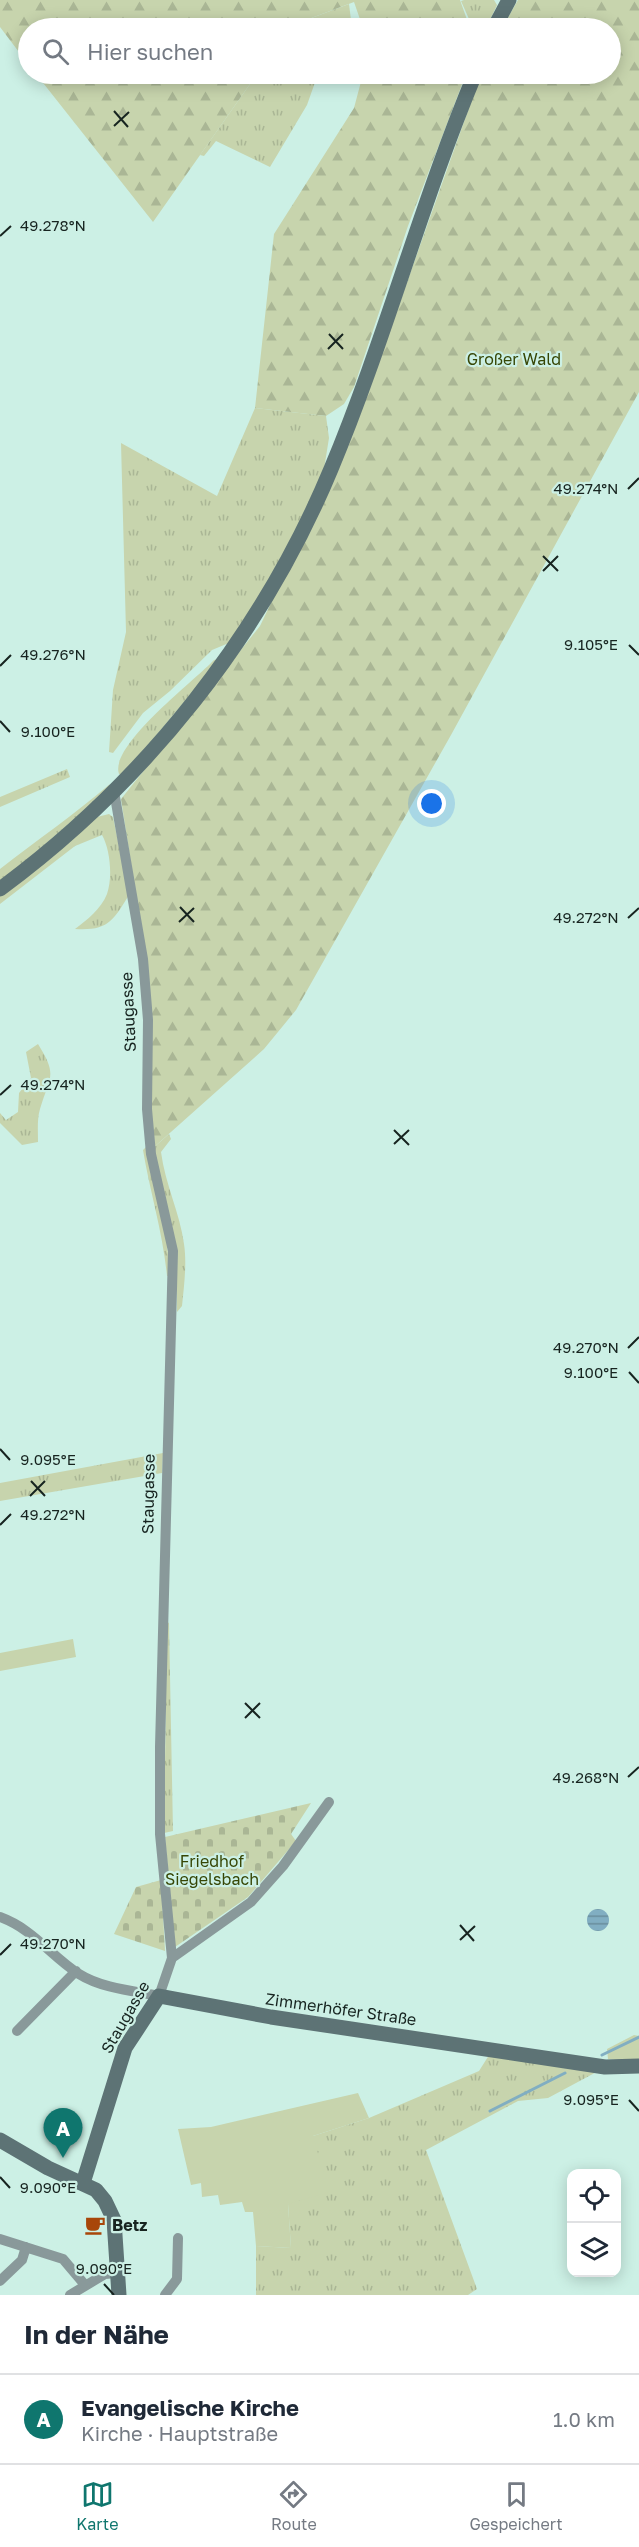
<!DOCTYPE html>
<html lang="de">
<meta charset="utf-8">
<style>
body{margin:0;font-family:"Golos Text",sans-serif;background:#f6f6f7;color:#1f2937}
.controls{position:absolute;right:18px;bottom:18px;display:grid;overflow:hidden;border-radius:12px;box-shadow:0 3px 15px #0003}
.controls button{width:54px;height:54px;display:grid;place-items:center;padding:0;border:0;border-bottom:2px solid #e0e1e3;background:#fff;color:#1f2937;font:30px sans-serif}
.you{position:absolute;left:432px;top:804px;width:21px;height:21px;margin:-15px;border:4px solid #fff;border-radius:50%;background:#1a73e8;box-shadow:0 0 0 9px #1a73e833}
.badge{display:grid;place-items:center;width:39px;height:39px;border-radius:50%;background:#0f766e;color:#fff;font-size:20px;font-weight:700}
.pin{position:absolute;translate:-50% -50px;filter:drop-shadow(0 2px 3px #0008)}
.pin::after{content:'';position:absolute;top:32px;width:21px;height:18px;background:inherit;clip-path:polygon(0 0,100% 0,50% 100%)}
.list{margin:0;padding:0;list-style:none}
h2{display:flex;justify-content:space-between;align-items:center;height:78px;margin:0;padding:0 24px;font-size:26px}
h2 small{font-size:20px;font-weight:400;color:#747a83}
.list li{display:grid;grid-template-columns:39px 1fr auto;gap:18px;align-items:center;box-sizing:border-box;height:90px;padding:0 24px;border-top:2px solid #e0e1e3}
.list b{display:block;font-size:22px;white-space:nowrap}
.list p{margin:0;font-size:20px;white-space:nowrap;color:#747a83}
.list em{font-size:20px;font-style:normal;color:#747a83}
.icon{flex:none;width:33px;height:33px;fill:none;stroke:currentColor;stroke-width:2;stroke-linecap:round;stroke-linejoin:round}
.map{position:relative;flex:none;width:639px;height:2295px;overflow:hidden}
.search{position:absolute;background:#fff;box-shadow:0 3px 15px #0003;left:18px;right:18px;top:18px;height:66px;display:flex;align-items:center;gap:15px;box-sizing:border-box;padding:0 21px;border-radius:33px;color:#747a83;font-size:22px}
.sheet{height:168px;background:#fff}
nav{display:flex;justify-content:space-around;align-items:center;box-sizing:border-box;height:84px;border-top:2px solid #e0e1e3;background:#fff;font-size:16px;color:#747a83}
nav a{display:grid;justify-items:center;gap:3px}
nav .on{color:#0f766e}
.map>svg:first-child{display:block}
</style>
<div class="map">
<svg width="639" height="2295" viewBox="0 0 639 2295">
<defs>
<pattern id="grass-tufts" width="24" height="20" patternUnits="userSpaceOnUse" patternTransform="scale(1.5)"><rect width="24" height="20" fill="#c7d4ad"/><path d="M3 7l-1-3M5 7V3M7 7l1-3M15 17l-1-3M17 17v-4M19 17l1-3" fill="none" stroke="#aab695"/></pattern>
<pattern id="forest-firs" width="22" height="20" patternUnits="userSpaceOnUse" patternTransform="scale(1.5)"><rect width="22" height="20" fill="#c7d4ad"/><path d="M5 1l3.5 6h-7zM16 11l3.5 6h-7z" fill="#aab695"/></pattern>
<pattern id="cemetery-stones" width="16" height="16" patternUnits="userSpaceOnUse" patternTransform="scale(1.5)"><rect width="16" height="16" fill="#c7d4ad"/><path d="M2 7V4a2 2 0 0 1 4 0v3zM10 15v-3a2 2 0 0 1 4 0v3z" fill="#aab695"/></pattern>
<pattern id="water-rules" width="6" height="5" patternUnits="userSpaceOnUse" patternTransform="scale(1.5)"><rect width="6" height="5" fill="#81aec2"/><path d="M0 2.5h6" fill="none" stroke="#698d9d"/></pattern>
</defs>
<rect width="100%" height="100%" fill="#ccf0e5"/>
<path fill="url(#grass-tufts)" d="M 464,0 L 494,0 L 497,5 L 486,28 L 473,28 L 461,1 Z
M 349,4 L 352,28 L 296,28 L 306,20 Z
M 257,74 L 318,74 L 307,105 L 270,167 L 216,141 L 204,156 L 200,155 Z
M 255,408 L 326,416 L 329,438 L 324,469 L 295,537 L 236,640 L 212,650 L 170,691 L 143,713 L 113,753 L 109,752 L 113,690 L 126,632 L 121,443 L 217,496 Z
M 221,658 L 123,775 L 119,774 C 109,746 194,681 214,660 Z
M 67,769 L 70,777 L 0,807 L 0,797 Z
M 110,784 L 106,792 L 0,883 L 0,869 C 37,840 75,814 110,784 Z
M 109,814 L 113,817 L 129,895 C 113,921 108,931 75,929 C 87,920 101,909 107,894 C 113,877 110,849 102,835 L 75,846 L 0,904 L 0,895 L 97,817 Z
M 38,1044 C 58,1076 50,1076 40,1109 C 37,1119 38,1131 38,1142 L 22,1145 L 0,1123 L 0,1113 L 6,1120 L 18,1112 L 19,1093 L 31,1078 L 26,1052 Z
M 169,1134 L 171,1139 L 161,1152 C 165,1184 180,1213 184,1244 C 187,1264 184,1286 182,1306 L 177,1312 L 177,1254 L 153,1148 Z
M 146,1147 L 166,1233 L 170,1276 L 167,1276 C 163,1233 150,1192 143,1150 Z
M 163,1453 L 162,1473 L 0,1501 L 0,1483 Z
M 167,1622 L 169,1623 L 173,1831 L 164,1833 Z
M 491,2052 L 604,2068 L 548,2098 L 518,2101 L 426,2150 L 477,2289 L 468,2295 L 256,2295 L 256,2246 L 291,2248 L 288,2204 L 313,2136 L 369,2118 L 479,2071 Z"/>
<path fill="url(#forest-firs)" d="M 0,0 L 460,0 L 470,28 L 363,28 L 354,2 L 306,20 L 296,28 L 28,28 L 28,64 L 0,27 Z
M 518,0 L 639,0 L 639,392 L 451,735 L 296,1010 L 264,1049 L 153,1148 L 143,941 L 121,799 L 260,626 L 358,420 L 481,74 L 610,74 L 610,28 L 502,28 Z
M 36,74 L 257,74 L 153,222 Z
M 363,74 L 466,74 L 408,226 L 354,387 L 344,404 L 326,416 L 255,408 L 274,234 L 354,108 Z"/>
<path fill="url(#cemetery-stones)" d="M 311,1803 L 291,1834 L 296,1841 L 248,1897 L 175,1947 L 165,1837 Z
M 161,1880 L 165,1951 L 114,1934 L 136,1887 Z"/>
<path fill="#c7d4ad" d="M 73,1639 L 76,1657 L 0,1671 L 0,1653 Z
M 634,2035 L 639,2036 L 639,2062 L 608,2059 L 607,2049 Z
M 358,2093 L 369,2118 L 313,2136 L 329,2192 L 288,2204 L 291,2248 L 256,2246 L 253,2212 L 245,2212 L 242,2202 L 220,2205 L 218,2195 L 202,2197 L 201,2183 L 191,2185 L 178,2129 L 211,2127 Z"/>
<path fill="url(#water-rules)" d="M587 1920a11 11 0 1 1 22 0a11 11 0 1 1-22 0Z"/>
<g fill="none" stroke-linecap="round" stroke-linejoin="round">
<path stroke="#81aec2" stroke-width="3" d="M 602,2055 L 639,2037
M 490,2111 L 565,2073"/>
<path stroke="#89999a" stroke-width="10" d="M 0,1917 C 33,1929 50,1955 79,1974 C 101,1988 133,1991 159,1996 L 172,1958 L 160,1834 L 160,1747 L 173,1251 L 151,1154 L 147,1109 L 148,1020 L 143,959 L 114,791
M 172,1958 L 251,1902 L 283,1866 L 329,1802
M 17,2031 L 76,1971
M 0,2239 L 63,2259 L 85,2285
M 0,2281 L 22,2260 L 26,2247
M 70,2295 L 105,2274 L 116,2273
M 165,2295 L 177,2279 L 178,2238"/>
<path stroke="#5d7375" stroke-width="15" d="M 494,28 L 509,0
M 0,889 C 145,782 262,635 331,469 C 385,340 421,203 475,74
M 0,2140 L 48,2168 L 96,2190 L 105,2201 L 114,2220 L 119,2295
M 83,2183 L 125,2048 L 159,1996 L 271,2017 L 605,2067 L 639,2066"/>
</g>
<path fill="none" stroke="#172420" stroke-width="2" d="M 114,111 L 128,127M 114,126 L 129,112M 0,236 L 11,226M 329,334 L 343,349M 328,349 L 343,334M 628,489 L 639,478M 543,556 L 558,571M 543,571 L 558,556M 629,645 L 639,655M 0,666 L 11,655M 0,721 L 10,732M 180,907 L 194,922M 628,918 L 639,908M 179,922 L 194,908M 0,1095 L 11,1085M 394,1130 L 409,1145M 394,1144 L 409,1130M 628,1348 L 639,1337M 629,1372 L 639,1383M 0,1449 L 10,1460M 31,1481 L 45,1496M 30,1496 L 45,1481M 0,1525 L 11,1514M 245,1703 L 260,1718M 245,1718 L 260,1703M 628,1777 L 639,1767M 460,1925 L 474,1941M 460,1940 L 475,1926M 0,1955 L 11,1944M 629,2100 L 639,2111M 0,2177 L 10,2188M 104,2284 L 114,2295"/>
<defs>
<g id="cafe-bare" transform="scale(1.62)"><path d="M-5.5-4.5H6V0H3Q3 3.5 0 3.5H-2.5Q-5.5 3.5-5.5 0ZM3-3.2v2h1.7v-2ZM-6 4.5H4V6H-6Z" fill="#a84609" stroke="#ccf0e5" stroke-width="2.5" paint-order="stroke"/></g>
</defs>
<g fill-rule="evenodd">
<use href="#cafe-bare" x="95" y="2225"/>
</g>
<g text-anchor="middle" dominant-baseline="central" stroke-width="4.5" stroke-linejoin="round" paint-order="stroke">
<g font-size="16" fill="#364605" stroke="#ccf0e5">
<text x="514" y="359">Großer Wald</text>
<text x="212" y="1861">Friedhof<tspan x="212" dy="18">Siegelsbach</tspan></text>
</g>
<g font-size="16" fill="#172420" stroke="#ccf0e5">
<text transform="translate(128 1012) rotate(-93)">Staugasse</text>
<text transform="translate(148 1494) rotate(-89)">Staugasse</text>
<text transform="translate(341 2009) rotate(8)">Zimmerhöfer Straße</text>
<text transform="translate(125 2017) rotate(-60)">Staugasse</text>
</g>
<g font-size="16" font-weight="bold" fill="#172420" stroke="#ccf0e5" text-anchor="start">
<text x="112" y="2225">Betz</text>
</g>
</g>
<g font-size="15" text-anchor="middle" fill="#172420" stroke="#ccf0e5" stroke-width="4.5" stroke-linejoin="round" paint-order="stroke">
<text x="53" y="231">49.278°N</text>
<text x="586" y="494">49.274°N</text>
<text x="591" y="650">9.105°E</text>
<text x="53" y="660">49.276°N</text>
<text x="48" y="737">9.100°E</text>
<text x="586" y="923">49.272°N</text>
<text x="53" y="1090">49.274°N</text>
<text x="586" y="1353">49.270°N</text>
<text x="591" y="1378">9.100°E</text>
<text x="48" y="1465">9.095°E</text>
<text x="53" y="1520">49.272°N</text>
<text x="586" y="1783">49.268°N</text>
<text x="53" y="1949">49.270°N</text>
<text x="591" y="2105">9.095°E</text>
<text x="48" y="2193">9.090°E</text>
<text x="104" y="2274">9.090°E</text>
</g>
</svg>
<div class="controls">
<button><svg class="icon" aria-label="locate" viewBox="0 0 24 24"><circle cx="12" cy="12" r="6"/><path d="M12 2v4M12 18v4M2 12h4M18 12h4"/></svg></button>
<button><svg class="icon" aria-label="layers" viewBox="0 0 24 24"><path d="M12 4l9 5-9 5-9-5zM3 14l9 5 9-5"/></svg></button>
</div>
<div class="you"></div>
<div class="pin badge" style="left:63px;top:2158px">A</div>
<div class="search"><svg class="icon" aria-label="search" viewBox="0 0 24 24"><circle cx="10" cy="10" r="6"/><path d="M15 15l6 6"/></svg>Hier suchen</div>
</div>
<section class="sheet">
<h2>In der Nähe<small></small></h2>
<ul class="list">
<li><span class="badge">A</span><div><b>Evangelische Kirche</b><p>Kirche · Hauptstraße</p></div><em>1.0 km</em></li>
</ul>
</section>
<nav>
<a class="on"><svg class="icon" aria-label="map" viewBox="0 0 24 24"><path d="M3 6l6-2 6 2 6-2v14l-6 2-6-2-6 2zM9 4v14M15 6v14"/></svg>Karte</a>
<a><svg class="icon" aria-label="directions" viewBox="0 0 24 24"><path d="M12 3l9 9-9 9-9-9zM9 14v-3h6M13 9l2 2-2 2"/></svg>Route</a>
<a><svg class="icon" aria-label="saved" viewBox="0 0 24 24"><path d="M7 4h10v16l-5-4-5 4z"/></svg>Gespeichert</a>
</nav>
